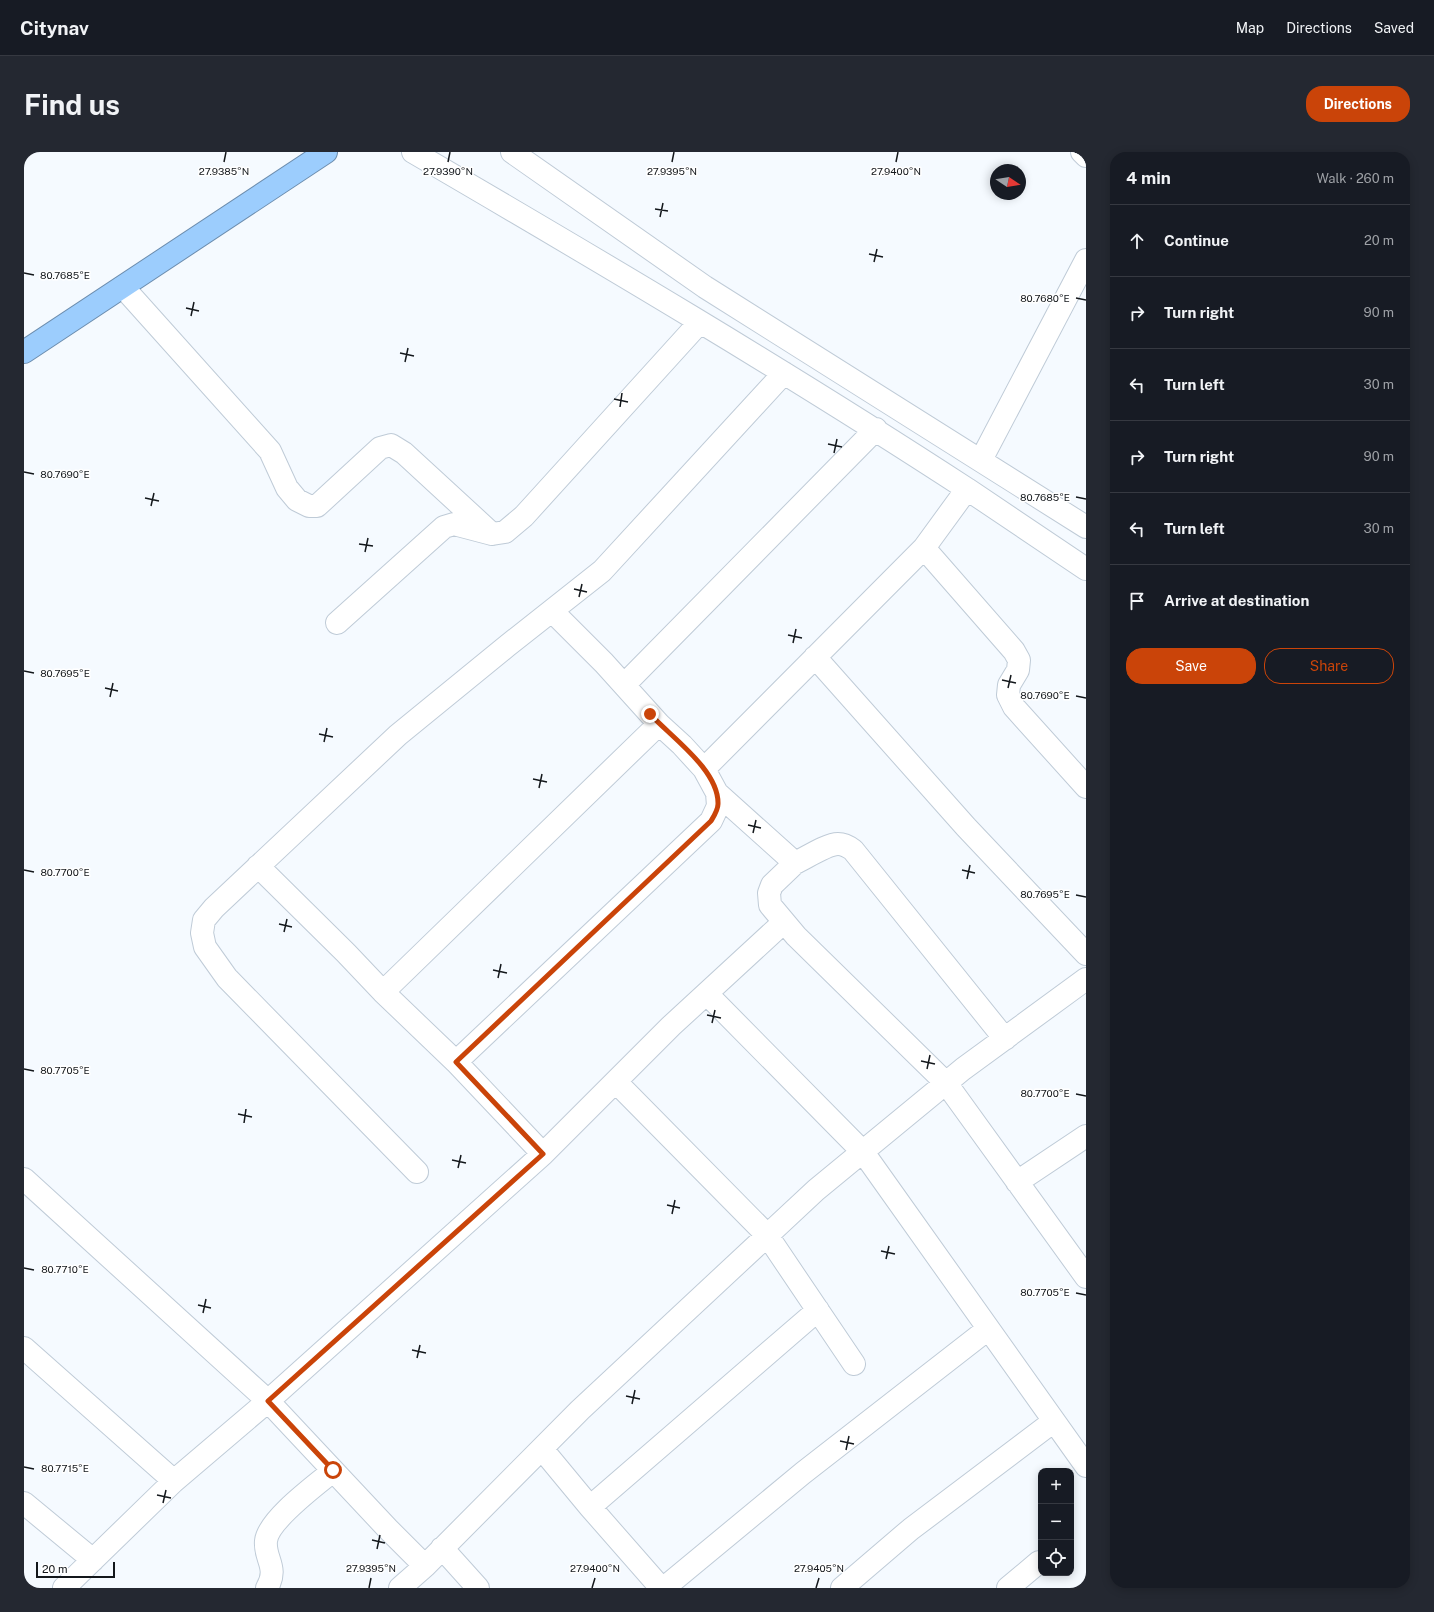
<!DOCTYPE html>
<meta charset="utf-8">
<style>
body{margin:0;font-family:"Public Sans",sans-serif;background:#242831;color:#f1f3f6}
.controls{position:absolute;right:12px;bottom:12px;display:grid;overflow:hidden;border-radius:8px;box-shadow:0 2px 10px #0003}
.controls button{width:36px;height:36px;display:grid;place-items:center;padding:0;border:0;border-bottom:1px solid #363941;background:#171b24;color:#f1f3f6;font:20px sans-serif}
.compass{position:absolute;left:966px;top:12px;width:36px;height:36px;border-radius:50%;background:#171b24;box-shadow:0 2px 10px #0003;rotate:102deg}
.scale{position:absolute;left:12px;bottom:10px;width:79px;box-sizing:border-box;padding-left:4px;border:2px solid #13171b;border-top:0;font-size:11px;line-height:14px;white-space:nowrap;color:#13171b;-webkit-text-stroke:3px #fff;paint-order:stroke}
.stop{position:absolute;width:12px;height:12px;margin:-9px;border:3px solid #ca4409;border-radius:50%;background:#fff}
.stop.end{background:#ca4409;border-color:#fff;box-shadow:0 1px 4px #0008}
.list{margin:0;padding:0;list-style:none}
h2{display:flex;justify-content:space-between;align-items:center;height:52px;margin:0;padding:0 16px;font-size:17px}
h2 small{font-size:13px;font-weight:400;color:#9ea1a6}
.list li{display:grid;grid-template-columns:26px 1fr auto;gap:12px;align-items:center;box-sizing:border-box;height:72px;padding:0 16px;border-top:1px solid #363941}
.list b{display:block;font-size:15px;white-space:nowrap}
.list em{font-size:13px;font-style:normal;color:#9ea1a6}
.actions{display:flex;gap:8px;padding:12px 16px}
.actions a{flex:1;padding:9px 0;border:1px solid #ca4409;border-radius:16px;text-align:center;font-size:14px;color:#ca4409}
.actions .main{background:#ca4409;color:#fff}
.icon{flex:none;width:22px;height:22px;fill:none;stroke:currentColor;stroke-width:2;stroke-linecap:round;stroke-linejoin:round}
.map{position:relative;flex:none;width:1062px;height:1436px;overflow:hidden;border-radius:16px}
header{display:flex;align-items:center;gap:24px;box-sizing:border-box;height:56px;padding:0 20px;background:#171b24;border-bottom:1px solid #363941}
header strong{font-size:19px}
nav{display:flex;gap:22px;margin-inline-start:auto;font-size:14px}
.intro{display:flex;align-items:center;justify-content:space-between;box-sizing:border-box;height:96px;padding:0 24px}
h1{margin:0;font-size:28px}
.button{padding:10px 18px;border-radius:16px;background:#ca4409;color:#fff;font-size:14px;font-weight:700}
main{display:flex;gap:24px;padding:0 24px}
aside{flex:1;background:#171b24;border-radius:16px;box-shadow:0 2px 10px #0003}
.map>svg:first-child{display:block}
</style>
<header>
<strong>Citynav</strong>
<nav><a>Map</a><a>Directions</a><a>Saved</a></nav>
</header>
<div class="intro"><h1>Find us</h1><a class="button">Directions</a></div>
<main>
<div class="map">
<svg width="1062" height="1436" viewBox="0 0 1062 1436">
<rect width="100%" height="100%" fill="#f5faff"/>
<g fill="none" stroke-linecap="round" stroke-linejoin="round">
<g stroke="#bfcbd7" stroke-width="24">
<path id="minor" d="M 389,0 C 576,109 762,219 943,337 L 900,396 L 680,617
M 488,0 L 681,135 L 1062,375
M 1058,0 L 1062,4
M 99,135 L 246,299 L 263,336 L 273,348 L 285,354 L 293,354 L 356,296 L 367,293 L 380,301 L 468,382
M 957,308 L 1062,108
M 943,337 L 1062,417
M 900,396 L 990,499 L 995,508 L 994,518 L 985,533 L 984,543 L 990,555 L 1062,635
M 313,471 L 420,375 L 430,372 L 468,382 L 481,380 L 500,364 L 676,170
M 791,505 L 942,675 L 1062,802
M 600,533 L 852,277
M 693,641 L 771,711 C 782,706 803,692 814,692 C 820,692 825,695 829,698 L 981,887
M 771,711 L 748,733 L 745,741 L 746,753 L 772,784 L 922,931 L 1062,1125
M 234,714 L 322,801 L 359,840 L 432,910 L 519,1002
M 359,840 L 635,572
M 683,842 L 839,1000 L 1062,1314
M 432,910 L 687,669 L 694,654 L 693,641 L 680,617 L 658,593 L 635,572 L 580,511 L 528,459
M 592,930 L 743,1083 L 830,1212
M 393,1020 L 203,826 L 181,795 L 178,781 L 180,768 L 190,756 L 374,583 L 483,494 L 578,419 L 760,221
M 0,1027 L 244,1249 L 364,1377 L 401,1414
M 993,1030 L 1062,984
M 0,1196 L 150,1329
M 518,1297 L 566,1355
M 0,1351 L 69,1408
M 418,1396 L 454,1436
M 40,1436 L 150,1329 L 244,1249 L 519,1002 L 647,874 L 760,770
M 243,1436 C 255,1415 240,1407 242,1389 C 244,1368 292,1333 309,1319
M 376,1436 L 401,1414 L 556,1258 L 792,1038 L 939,917 L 1062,827
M 637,1436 L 566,1355 L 794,1158
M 640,1436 L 779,1321 L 964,1177
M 818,1436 L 887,1377 L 1030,1269
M 984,1436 L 1015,1410"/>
</g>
<g stroke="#6c8dae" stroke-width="24">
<path id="highway" d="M 0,200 L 302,0"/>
</g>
<use href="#minor" stroke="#fff" stroke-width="22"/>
<use href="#highway" stroke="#9ccdfd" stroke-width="22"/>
</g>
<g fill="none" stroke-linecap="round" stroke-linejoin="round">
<path stroke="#ca4409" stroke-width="5" d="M 309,1318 L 244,1249 L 519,1002 L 432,910 L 687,669 C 690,664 694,658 694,652 C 695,618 647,585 626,562"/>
</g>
<path fill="none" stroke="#13171b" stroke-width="1.5" d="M 200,10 L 202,0M 424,10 L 426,0M 648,10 L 650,0M 872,10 L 874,0M 631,57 L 644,59M 636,65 L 639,51M 845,102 L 859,105M 850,110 L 853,97M 0,121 L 10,123M 1052,146 L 1062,148M 162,156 L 175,159M 167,164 L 170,150M 376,201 L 390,204M 381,210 L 384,196M 590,247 L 604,250M 596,255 L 598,241M 804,292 L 818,295M 810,301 L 813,287M 0,320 L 10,322M 1052,345 L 1062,347M 121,346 L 135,349M 127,354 L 130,341M 335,392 L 349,394M 341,400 L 344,386M 550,437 L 563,440M 555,445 L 558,432M 764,483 L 778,486M 769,491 L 772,477M 0,519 L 10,521M 978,528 L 992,531M 81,536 L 94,539M 984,536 L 987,523M 1052,544 L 1062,546M 86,545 L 89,531M 295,582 L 309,585M 300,590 L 303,576M 509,627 L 523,630M 515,636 L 518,622M 724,673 L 737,676M 729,681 L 732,668M 0,718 L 10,720M 938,718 L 951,721M 943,727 L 946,713M 1052,743 L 1062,745M 255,772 L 268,775M 260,780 L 263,767M 469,818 L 483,821M 474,826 L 477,812M 683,863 L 697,866M 688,871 L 691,858M 897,909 L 911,912M 0,917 L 10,919M 903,917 L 906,903M 1052,942 L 1062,944M 214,962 L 228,965M 220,971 L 222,957M 428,1008 L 442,1011M 434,1016 L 437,1003M 643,1053 L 656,1056M 648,1062 L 651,1048M 857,1099 L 871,1102M 862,1107 L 865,1094M 0,1116 L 10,1118M 1052,1141 L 1062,1143M 174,1153 L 187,1156M 179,1161 L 182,1147M 388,1198 L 402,1201M 393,1206 L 396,1193M 602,1244 L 616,1247M 608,1252 L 611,1238M 816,1289 L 830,1292M 822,1298 L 825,1284M 0,1315 L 10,1317M 133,1343 L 147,1346M 139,1351 L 142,1338M 348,1388 L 361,1391M 353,1397 L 356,1383M 345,1436 L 347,1426M 568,1436 L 571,1426M 792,1436 L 795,1426"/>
<g font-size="10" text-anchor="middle" fill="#13171b" stroke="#fff" stroke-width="3" stroke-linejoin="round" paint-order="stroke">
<text x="200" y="23">27.9385°N</text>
<text x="424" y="23">27.9390°N</text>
<text x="648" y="23">27.9395°N</text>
<text x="872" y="23">27.9400°N</text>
<text x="41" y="127">80.7685°E</text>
<text x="1021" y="150">80.7680°E</text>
<text x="41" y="326">80.7690°E</text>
<text x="1021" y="349">80.7685°E</text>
<text x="41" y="525">80.7695°E</text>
<text x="1021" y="547">80.7690°E</text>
<text x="41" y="724">80.7700°E</text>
<text x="1021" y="746">80.7695°E</text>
<text x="41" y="922">80.7705°E</text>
<text x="1021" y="945">80.7700°E</text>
<text x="41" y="1121">80.7710°E</text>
<text x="1021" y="1144">80.7705°E</text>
<text x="41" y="1320">80.7715°E</text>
<text x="347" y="1420">27.9395°N</text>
<text x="571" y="1420">27.9400°N</text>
<text x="795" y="1420">27.9405°N</text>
</g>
</svg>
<div class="controls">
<button>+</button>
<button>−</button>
<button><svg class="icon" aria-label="locate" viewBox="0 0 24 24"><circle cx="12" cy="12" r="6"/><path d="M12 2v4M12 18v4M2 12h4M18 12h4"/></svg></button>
</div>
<svg class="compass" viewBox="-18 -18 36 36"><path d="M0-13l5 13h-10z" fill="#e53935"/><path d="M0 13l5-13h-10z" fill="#9ea1a6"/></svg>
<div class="scale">20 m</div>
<div class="stop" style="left:309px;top:1318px"></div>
<div class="stop end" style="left:626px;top:562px"></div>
</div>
<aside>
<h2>4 min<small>Walk · 260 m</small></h2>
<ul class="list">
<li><svg class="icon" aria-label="ahead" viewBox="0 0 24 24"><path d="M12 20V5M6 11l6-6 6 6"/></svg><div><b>Continue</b></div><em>20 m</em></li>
<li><svg class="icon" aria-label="right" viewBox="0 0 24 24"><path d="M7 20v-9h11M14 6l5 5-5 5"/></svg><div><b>Turn right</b></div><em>90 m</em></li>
<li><svg class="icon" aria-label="left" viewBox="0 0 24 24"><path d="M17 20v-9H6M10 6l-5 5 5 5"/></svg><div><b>Turn left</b></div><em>30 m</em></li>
<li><svg class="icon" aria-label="right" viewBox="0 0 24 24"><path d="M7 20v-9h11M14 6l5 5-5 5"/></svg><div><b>Turn right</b></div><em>90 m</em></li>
<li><svg class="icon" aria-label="left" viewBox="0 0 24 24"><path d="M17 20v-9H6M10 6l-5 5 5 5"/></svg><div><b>Turn left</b></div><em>30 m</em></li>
<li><svg class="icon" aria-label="arrive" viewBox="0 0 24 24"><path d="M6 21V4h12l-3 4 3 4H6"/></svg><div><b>Arrive at destination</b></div></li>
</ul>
<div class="actions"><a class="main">Save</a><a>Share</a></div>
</aside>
</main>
